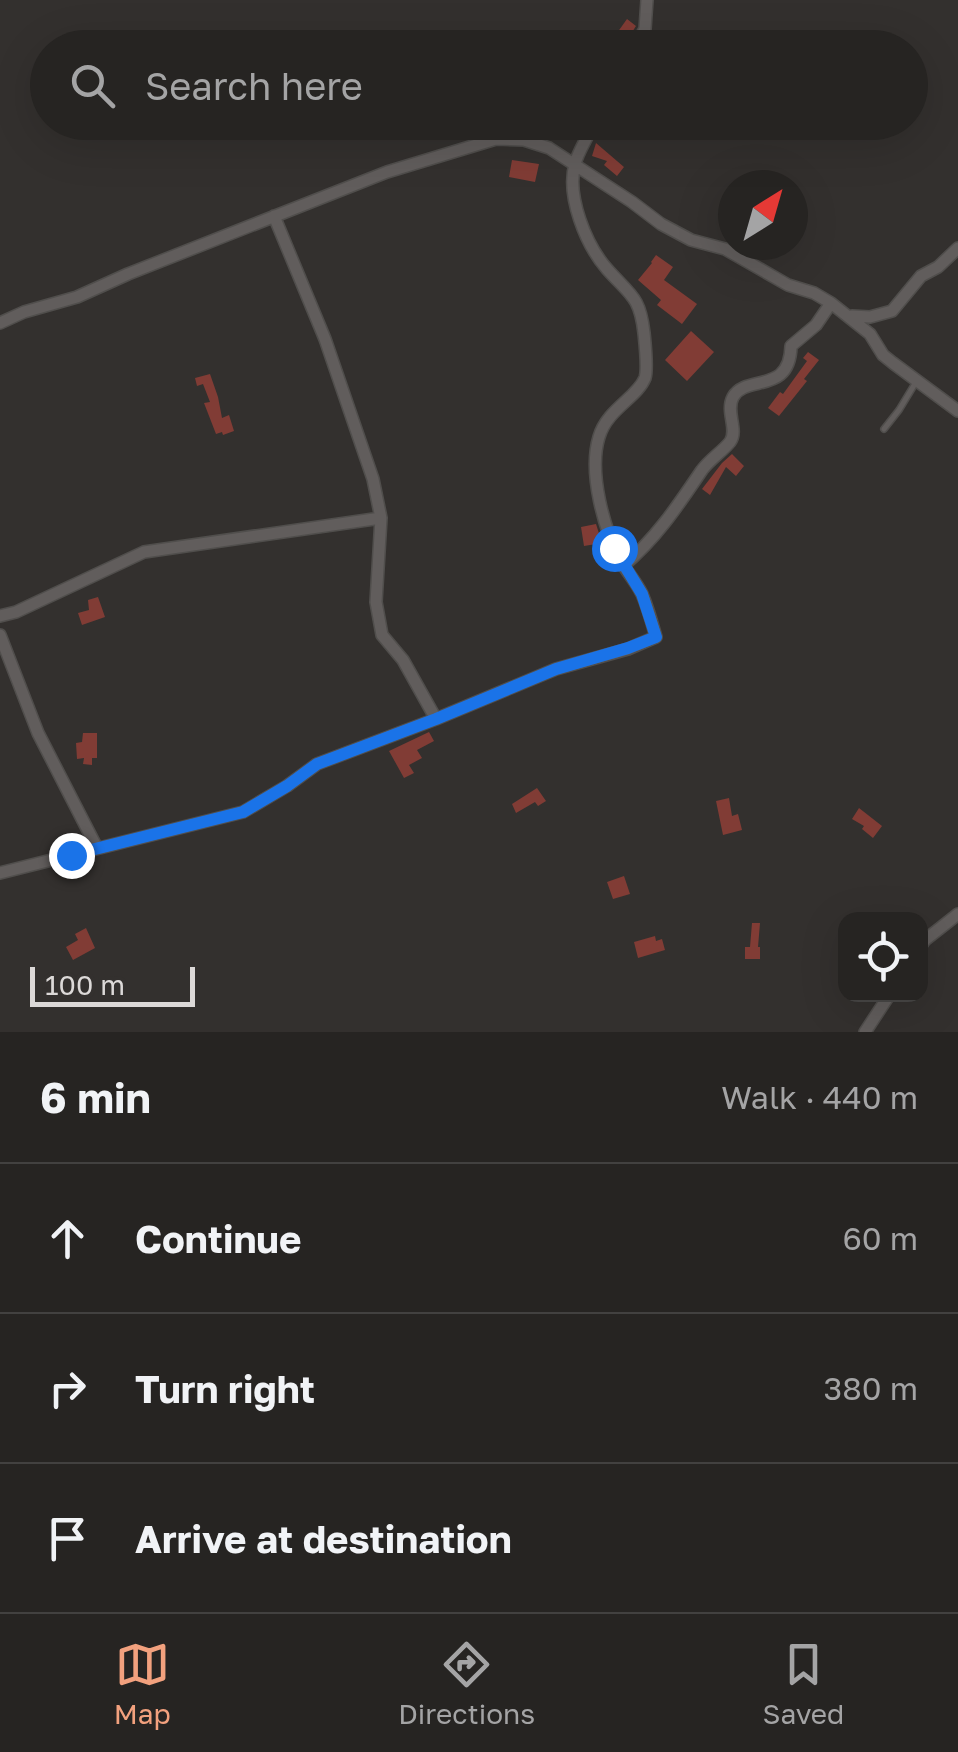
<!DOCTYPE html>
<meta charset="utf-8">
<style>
body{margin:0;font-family:"Golos Text",sans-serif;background:#32302f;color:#f1f3f6}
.controls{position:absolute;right:30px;bottom:30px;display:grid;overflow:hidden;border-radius:20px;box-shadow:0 10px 40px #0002}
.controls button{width:90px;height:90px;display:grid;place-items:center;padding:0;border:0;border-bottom:2px solid #424140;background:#262422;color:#f1f3f6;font:50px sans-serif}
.compass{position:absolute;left:718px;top:170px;width:90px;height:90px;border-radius:50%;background:#262422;box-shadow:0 10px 40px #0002;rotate:37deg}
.scale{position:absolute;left:30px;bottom:25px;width:165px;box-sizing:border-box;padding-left:10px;border:5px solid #dcd9d8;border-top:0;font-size:28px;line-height:35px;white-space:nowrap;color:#dcd9d8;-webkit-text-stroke:8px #33302e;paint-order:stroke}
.stop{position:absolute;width:30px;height:30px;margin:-22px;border:8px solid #1a73e8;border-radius:50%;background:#fff}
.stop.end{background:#1a73e8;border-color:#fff;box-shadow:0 2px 10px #0008}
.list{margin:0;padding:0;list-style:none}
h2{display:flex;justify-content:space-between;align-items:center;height:130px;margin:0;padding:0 40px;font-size:42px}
h2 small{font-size:32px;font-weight:400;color:#a4a4a5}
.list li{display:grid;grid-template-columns:65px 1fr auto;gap:30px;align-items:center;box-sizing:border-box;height:150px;padding:0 40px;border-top:2px solid #424140}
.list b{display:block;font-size:38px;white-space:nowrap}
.list em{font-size:32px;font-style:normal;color:#a4a4a5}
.icon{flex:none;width:55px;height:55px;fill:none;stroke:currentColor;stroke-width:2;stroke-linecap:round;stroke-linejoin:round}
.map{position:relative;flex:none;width:958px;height:1032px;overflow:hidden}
.search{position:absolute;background:#262422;box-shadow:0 10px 40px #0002;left:30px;right:30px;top:30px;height:110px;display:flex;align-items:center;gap:25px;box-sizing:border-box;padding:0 35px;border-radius:55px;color:#a4a4a5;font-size:38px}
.sheet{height:580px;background:#262422}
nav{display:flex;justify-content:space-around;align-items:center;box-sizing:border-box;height:140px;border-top:2px solid #424140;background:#262422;font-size:28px;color:#a4a4a5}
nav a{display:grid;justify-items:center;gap:5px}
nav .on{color:#f2a17e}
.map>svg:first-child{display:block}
</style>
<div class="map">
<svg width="958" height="1032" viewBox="0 0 958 1032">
<rect width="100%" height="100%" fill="#33302e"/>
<path fill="#813c35" d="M 627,19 L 636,26 L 622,48 L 612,40 Z
M 596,143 L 624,167 L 617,176 L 604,165 L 607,161 L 592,156 Z
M 512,160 L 539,164 L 535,182 L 509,177 Z
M 656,255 L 673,267 L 664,280 L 697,304 L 682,324 L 657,305 L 661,300 L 638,280 L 652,263 L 651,262 Z
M 691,331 L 714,352 L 687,381 L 665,360 Z
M 808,352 L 819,360 L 804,379 L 807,381 L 779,416 L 768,408 L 780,392 L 783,394 L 807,361 L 803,358 Z
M 210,374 L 218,397 L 222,418 L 229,415 L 234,431 L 223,435 L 222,432 L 216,434 L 204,403 L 210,402 L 203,384 L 197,386 L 195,378 Z
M 732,454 L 744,466 L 736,476 L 726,467 L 710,495 L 702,489 L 722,463 Z
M 596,524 L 602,543 L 584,546 L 581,527 Z
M 98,597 L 105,617 L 82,625 L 78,613 L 89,610 L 88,600 Z
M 429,732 L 434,741 L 417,750 L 422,758 L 409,765 L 414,773 L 404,778 L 389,751 Z
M 83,733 L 97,733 L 97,758 L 92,758 L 92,765 L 83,764 L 84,758 L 77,759 L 76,743 L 82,742 Z
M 537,788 L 546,801 L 538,806 L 535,802 L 516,813 L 512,804 Z
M 729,798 L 732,816 L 738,814 L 742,830 L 723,835 L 716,801 Z
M 859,808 L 882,826 L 873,838 L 862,829 L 864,826 L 852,819 Z
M 624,876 L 630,894 L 613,899 L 607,882 Z
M 752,923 L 760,923 L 758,947 L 760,947 L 760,959 L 745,959 L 745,947 L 750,947 Z
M 86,928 L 95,948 L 73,960 L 66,947 L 78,940 L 75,934 Z
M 655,936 L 656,941 L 662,939 L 665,950 L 638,958 L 634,942 Z"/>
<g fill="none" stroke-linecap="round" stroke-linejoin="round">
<g stroke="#504e4c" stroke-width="8">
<path id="lane" d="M 884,429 L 899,410 L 916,382"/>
</g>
<g stroke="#504e4c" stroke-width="14">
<path id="street" d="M 634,48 L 645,29 L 647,0
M 274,216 L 325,339 L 373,479 L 381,518 L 376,602 L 382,635 L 403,660 L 436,719
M 852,316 L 870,317 L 892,311 L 921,276 L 938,267 L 958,248
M 0,323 L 24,312 L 77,297 L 128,274 L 387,172 L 496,139 L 524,140 L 549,148 L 632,202 L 661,224 L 691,240 L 725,249 L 788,285 L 814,293 L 831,303 L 870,334 L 883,355 L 893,363 L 958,411
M 623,566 C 656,539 679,504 702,470 C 710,459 722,452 730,442 C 739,430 725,412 733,397 C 746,374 790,395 791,346 L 816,325 L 831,303
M 0,616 L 16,612 L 144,552 L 381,518
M 0,635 L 38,733 L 97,848
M 0,873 L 243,812 L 287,786 L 317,764 L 436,719 L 556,669 L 628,649 L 656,637 C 652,623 648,608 642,594 C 636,582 628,573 621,562 C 604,529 588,473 599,437 C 607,409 637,398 645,378 C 648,369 645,343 644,333 C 640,296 630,295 607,269 C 586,245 566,196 575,164 C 578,151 589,136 594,122
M 920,947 L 925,940 L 958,914
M 865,1032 L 890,994"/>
</g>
<use href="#lane" stroke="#615d5c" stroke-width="5"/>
<use href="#street" stroke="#615d5c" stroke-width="11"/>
</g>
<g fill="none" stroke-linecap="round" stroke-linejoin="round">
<path stroke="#1a73e8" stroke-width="12" d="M 71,855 L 243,812 L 287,786 L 317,764 L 436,719 L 556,669 L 628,648 L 656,637 L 642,594 L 614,548"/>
</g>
</svg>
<div class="controls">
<button><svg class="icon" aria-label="locate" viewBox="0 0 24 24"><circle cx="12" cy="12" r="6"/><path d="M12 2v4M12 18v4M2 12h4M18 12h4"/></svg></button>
</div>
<svg class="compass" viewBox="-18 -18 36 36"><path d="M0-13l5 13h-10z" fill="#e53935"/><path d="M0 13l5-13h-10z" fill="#a4a4a5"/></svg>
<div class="scale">100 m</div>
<div class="stop" style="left:614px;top:548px"></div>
<div class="stop end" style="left:71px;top:855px"></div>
<div class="search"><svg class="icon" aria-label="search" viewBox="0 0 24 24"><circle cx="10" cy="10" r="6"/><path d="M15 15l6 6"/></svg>Search here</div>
</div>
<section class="sheet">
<h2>6 min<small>Walk · 440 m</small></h2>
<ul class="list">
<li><svg class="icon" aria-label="ahead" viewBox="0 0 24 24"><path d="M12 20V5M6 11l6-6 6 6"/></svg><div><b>Continue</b></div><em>60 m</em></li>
<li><svg class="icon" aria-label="right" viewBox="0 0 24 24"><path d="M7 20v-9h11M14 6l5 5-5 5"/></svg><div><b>Turn right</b></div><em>380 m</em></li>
<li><svg class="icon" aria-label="arrive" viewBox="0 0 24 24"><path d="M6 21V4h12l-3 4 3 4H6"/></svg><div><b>Arrive at destination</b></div></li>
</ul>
</section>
<nav>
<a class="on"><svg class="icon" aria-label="map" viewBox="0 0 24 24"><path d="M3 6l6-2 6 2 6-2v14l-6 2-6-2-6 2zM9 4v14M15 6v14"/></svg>Map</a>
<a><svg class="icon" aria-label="directions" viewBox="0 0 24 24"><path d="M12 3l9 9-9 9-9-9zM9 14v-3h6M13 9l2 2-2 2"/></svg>Directions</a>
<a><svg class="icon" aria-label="saved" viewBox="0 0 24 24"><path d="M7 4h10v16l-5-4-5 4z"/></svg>Saved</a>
</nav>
